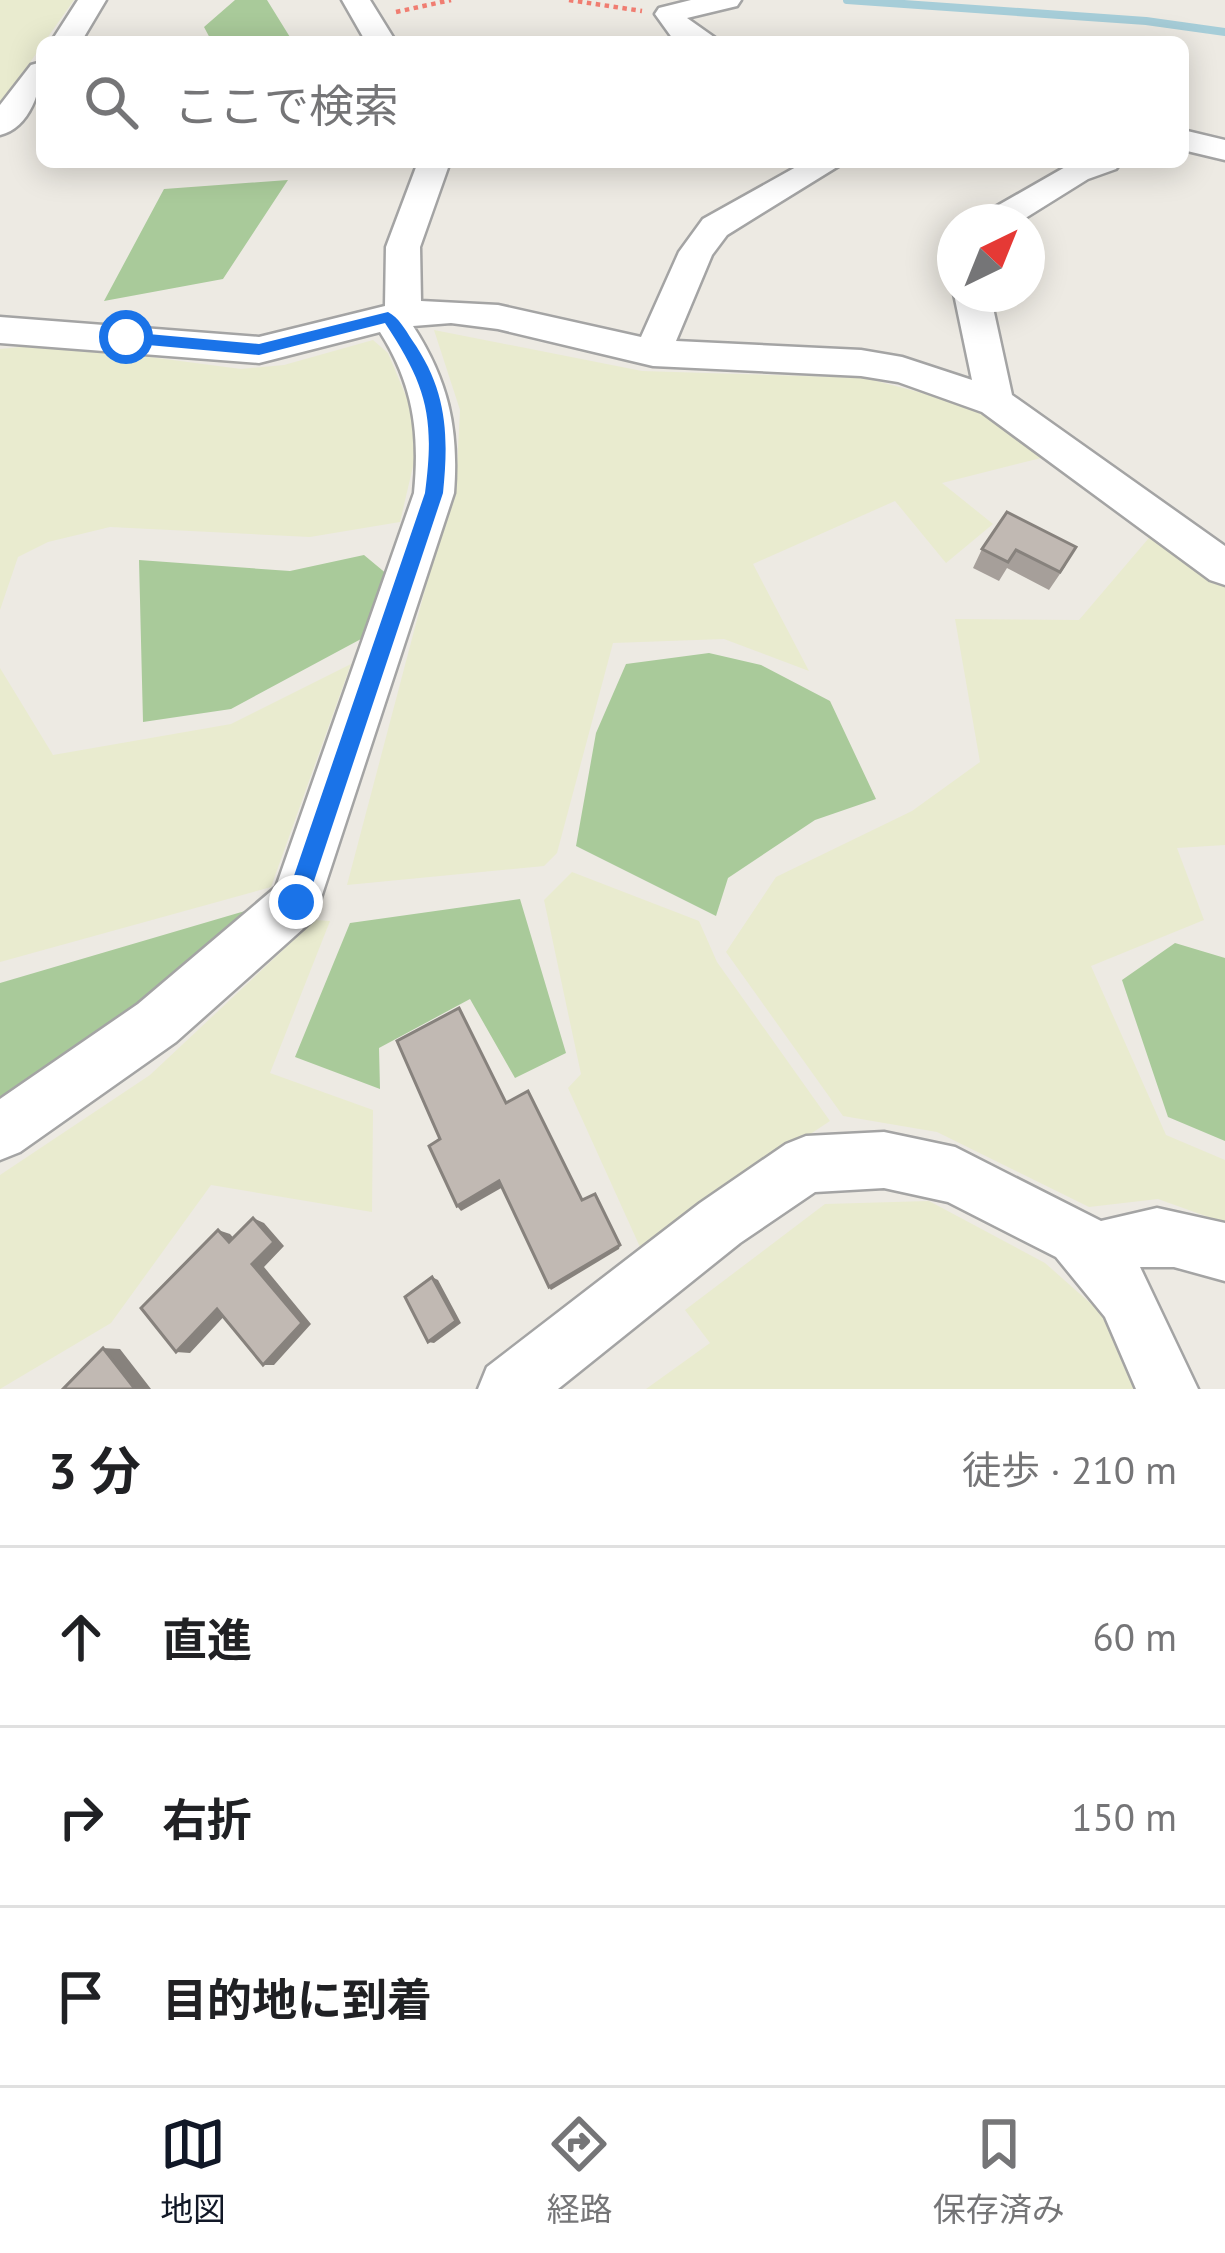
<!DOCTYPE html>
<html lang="ja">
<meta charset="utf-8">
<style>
body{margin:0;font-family:"PT Sans","Noto Sans JP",sans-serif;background:#f2f2f2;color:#202124}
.compass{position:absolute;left:937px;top:204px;width:108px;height:108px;border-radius:50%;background:#fff;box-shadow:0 6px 30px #0003;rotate:43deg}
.stop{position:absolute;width:36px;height:36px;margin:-27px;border:9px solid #1a73e8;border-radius:50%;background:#fff}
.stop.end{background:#1a73e8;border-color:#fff;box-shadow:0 3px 12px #0008}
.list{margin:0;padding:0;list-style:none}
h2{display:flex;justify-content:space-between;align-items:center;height:156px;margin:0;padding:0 48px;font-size:51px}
h2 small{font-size:39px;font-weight:400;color:#757577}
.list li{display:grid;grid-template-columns:78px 1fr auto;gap:36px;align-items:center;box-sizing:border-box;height:180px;padding:0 48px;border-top:3px solid #e0e0e0}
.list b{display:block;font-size:45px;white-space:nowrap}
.list em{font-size:39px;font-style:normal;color:#757577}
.icon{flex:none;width:66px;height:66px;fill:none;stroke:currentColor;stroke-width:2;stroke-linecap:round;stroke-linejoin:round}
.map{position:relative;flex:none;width:1225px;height:1389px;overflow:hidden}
.search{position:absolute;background:#fff;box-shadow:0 6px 30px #0003;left:36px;right:36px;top:36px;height:132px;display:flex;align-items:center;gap:30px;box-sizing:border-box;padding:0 42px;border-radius:18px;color:#757577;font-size:45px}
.sheet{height:696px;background:#fff}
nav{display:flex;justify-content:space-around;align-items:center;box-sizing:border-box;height:168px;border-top:3px solid #e0e0e0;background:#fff;font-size:33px;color:#757577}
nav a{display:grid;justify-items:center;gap:6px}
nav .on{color:#111827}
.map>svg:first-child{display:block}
</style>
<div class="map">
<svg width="1225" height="1389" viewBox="0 0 1225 1389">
<rect width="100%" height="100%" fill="#edeae3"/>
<path fill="#e9ebcf" d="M 0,0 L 74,0 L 0,105 Z
M 434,330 L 642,371 L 865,378 L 976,407 L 1045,457 L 942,483 L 993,524 L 946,563 L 895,501 L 753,564 L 809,671 L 724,639 L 613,643 L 557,853 L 544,866 L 347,885 L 457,468 L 460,410 Z
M 373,340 L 388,353 L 421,432 L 400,522 L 310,537 L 110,527 L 48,542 L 18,557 L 0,610 L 0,349 L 51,344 L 241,369 L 284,365 Z
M 1154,532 L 1225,584 L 1225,845 L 1177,848 L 1204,920 L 1091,966 L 1166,1135 L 1225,1160 L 1225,1223 L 1158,1199 L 1089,1207 L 937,1132 L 843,1116 L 726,952 L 776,877 L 912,811 L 980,762 L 955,619 L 1079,620 Z
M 351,664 L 271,887 L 0,962 L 0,668 L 53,755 L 231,724 Z
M 572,872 L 699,921 L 717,962 L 830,1121 L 640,1247 L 568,1088 L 581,1074 L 544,900 Z
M 315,920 L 330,921 L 270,1073 L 373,1110 L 372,1212 L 211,1185 L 111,1323 L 0,1389 L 0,1175 L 150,1075 Z
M 929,1201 L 1045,1263 L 1097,1309 L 1147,1389 L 646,1389 L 710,1343 L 685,1310 L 825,1204 Z"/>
<path fill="#a9ca9a" d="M 235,0 L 267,0 L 293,42 L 212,42 L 204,27 Z
M 288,180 L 223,279 L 104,301 L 164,189 Z
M 364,555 L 388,575 L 361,639 L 231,709 L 143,722 L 139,560 L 290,571 Z
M 709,653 L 761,665 L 830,701 L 876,799 L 815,820 L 728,878 L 716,916 L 576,846 L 596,733 L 626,664 Z
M 520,899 L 566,1053 L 515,1078 L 470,999 L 379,1048 L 380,1089 L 295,1057 L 350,923 Z
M 262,906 L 145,1010 L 0,1109 L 0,983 Z
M 1175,943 L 1225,958 L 1225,1141 L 1168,1117 L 1122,980 Z"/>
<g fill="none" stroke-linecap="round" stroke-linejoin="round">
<path stroke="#a6cdd8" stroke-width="8" d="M 847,0 L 1146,21 L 1225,32"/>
<g stroke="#a4a4a4" stroke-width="5">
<path id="minor" d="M 78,0 L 106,0 L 81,42 L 51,42 Z
M 342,0 L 370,0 L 396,42 L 366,42 Z
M 691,0 L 741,0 L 737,6 L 687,18 L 721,42 L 673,39 L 655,14 L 659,8 Z
M 42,62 C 42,89 30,128 0,135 L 0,105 L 31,65 Z
M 1183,130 L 1225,140 L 1225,160 L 1183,150 Z
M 418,162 L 450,162 L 420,247 L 421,301 L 498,305 L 641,337 L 679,252 L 703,219 L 805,162 L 845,162 L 727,235 L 712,255 L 676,341 L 861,350 L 902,357 L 972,380 L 954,294 L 990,294 L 1012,395 L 1225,546 L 1225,585 L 1210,580 L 982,412 L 898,382 L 861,376 L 653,366 L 498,329 L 451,323 L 413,326 C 448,380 459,428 454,493 L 314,919 L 176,1042 L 20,1152 L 0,1160 L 0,1099 L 138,1004 L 276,887 L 414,493 C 420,432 413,384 380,332 L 259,363 L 0,343 L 0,317 L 259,337 L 385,306 L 386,247 Z
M 1074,162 L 1121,162 L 1116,169 L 1088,179 L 1019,222 L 978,222 L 983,214 Z
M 884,1132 L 955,1147 L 1101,1221 L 1157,1208 L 1225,1223 L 1225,1281 L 1174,1267 L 1140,1267 L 1198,1389 L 1136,1389 L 1105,1317 L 1056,1257 L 948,1202 L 884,1188 L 815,1192 L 740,1243 L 558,1389 L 478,1389 L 487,1367 L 700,1203 L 786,1144 L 806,1136 Z"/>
</g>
<path stroke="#f07d71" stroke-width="4.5" stroke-dasharray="4.5 4.5" stroke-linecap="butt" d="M 569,0 L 642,11
M 396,12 L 451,0"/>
<use href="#minor" fill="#fff" fill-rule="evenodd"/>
</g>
<path fill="#a69f9a" d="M 1007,512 L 1066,565 L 1049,590 L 1007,568 L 999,581 L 973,568 L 982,549 Z"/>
<path fill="#87827d" d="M 499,1181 L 503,1187 L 461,1211 L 457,1206 Z
M 253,1218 L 264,1223 L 284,1246 L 264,1267 L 311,1324 L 274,1365 L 263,1365 L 252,1264 Z
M 218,1230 L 230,1234 L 241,1246 L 229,1242 Z
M 620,1245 L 619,1249 L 551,1290 L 549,1287 Z
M 432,1277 L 438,1280 L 461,1323 L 434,1343 L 428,1342 Z
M 217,1309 L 229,1311 L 190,1353 L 176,1352 Z
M 103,1348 L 120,1349 L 151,1389 L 135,1389 Z"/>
<path fill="#c1b9b3" stroke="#87827d" stroke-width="3" d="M 1007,512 L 1076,547 L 1060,572 L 1016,550 L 1008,562 L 982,549 Z
M 459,1008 L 506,1103 L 528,1091 L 582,1200 L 595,1194 L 620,1245 L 549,1287 L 499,1181 L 457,1206 L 429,1146 L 440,1139 L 397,1041 Z
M 253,1218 L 274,1242 L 252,1264 L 302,1323 L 263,1365 L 217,1309 L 176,1352 L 141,1308 L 218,1230 L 229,1242 Z
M 432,1277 L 456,1321 L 428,1342 L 405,1297 Z
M 103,1348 L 135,1389 L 63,1389 Z"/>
<path fill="#1a73e8" d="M 388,312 C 399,318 405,329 412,340 C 447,390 449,434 443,493 L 307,902 L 296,912 L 285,902 L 425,493 C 435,418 427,386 385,323 L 259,355 L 126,343 L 118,337 L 126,332 L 259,344 Z"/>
</svg>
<svg class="compass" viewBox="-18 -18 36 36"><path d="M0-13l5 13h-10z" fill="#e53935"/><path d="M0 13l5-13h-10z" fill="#757577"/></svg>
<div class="stop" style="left:126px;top:337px"></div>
<div class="stop end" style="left:296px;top:902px"></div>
<div class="search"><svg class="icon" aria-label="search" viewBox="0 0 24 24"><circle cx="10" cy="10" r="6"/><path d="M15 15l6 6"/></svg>ここで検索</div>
</div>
<section class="sheet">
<h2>3 分<small>徒歩 · 210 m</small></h2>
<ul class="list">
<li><svg class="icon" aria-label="ahead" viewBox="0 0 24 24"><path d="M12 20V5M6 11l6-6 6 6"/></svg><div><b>直進</b></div><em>60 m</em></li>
<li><svg class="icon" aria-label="right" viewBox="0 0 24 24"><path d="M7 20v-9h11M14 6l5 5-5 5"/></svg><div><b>右折</b></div><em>150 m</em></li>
<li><svg class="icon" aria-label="arrive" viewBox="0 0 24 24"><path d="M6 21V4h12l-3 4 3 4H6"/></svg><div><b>目的地に到着</b></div></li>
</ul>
</section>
<nav>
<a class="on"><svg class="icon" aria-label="map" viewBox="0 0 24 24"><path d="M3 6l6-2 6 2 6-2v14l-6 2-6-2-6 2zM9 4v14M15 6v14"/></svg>地図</a>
<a><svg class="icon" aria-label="directions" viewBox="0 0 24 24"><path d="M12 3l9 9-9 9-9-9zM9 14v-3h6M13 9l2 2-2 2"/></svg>経路</a>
<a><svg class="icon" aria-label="saved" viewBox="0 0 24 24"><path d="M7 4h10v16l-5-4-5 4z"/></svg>保存済み</a>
</nav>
